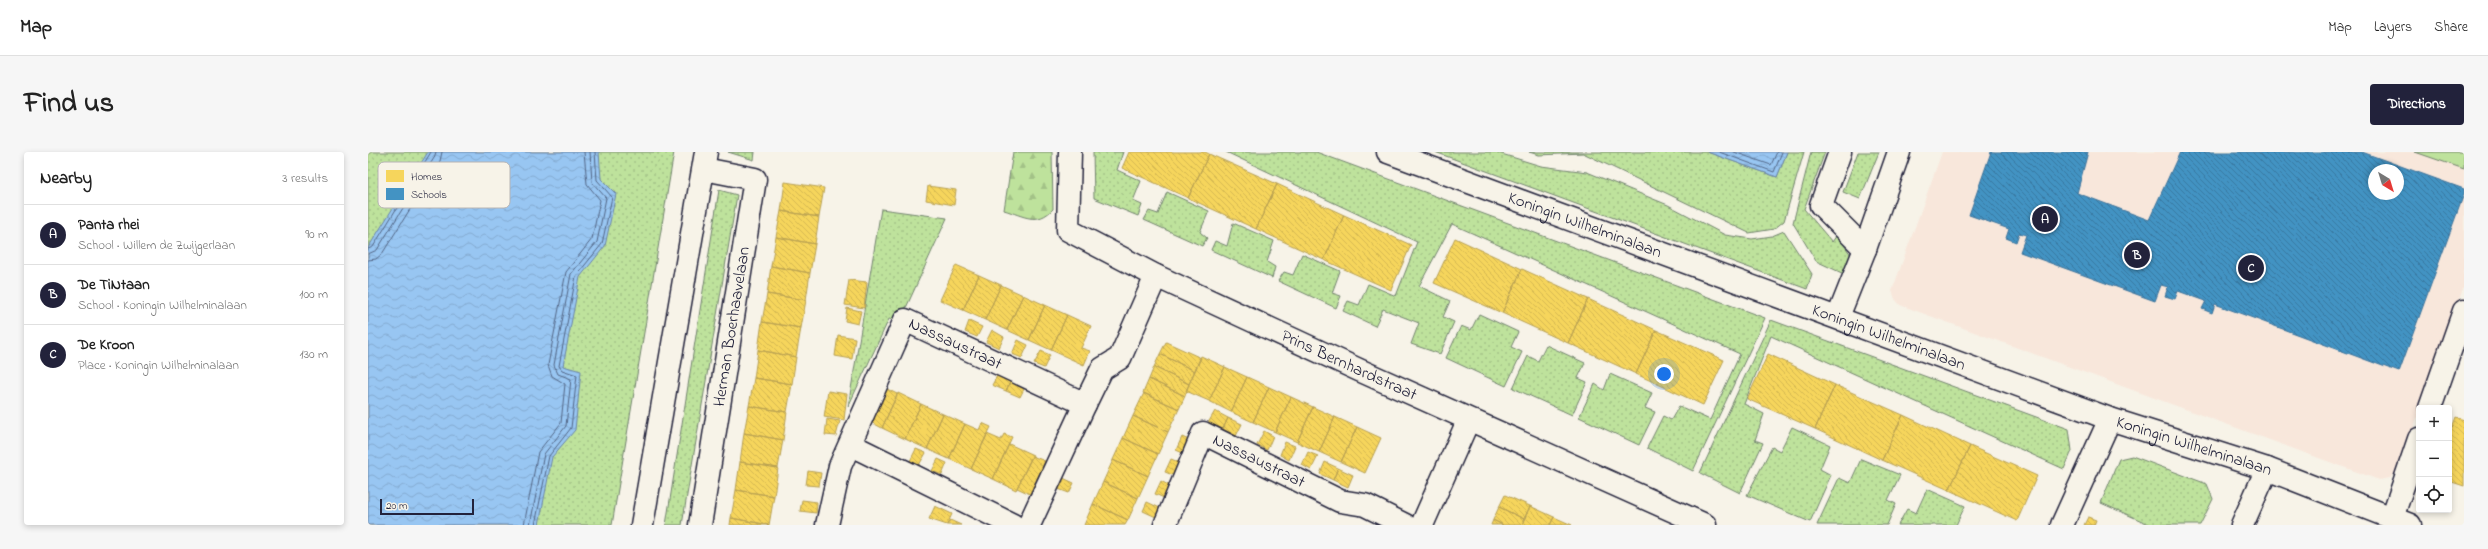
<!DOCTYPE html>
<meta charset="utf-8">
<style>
body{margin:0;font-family:"Indie Flower",sans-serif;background:#f6f6f6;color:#222}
.controls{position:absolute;right:12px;bottom:12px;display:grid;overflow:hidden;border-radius:4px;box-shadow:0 2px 6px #0003}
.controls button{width:36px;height:36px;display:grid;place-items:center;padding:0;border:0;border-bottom:1px solid #e0e0e0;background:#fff;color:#222;font:20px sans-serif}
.compass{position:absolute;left:2000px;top:12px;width:36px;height:36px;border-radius:50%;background:#fff;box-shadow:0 2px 6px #0003;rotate:142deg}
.scale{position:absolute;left:12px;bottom:10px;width:94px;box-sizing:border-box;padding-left:4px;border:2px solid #22223b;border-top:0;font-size:11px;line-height:14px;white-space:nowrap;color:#22223b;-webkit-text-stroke:3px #f7f3e8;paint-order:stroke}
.you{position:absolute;left:1296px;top:222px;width:14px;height:14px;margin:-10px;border:3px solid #fff;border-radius:50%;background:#1a73e8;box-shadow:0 0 0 6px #1a73e833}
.badge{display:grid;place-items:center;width:26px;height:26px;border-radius:50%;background:#22223b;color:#fff;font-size:13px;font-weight:700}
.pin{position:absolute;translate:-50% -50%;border:2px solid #fff;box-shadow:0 1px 4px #0006}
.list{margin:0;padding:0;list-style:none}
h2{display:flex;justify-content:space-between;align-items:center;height:52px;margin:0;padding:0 16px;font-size:17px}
h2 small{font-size:13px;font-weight:400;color:#767676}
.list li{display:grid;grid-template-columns:26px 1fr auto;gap:12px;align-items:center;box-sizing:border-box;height:60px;padding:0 16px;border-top:1px solid #e0e0e0}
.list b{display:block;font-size:15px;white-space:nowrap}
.list p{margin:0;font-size:13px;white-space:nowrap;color:#767676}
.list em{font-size:13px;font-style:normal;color:#767676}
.icon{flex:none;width:22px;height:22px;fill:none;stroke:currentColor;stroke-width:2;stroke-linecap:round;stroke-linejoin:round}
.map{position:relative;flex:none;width:2096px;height:373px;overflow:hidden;border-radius:4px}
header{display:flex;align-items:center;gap:24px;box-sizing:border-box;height:56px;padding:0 20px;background:#fff;border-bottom:1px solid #e0e0e0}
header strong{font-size:19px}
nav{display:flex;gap:22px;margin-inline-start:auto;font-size:14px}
.intro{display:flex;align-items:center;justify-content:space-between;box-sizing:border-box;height:96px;padding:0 24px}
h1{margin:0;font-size:28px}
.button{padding:10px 18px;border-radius:4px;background:#22223b;color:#fff;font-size:14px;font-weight:700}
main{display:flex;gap:24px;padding:0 24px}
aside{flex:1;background:#fff;border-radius:4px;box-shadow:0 2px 6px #0003}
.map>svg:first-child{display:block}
</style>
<header>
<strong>Map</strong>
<nav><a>Map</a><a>Layers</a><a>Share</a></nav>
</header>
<div class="intro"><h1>Find us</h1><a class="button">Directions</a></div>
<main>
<aside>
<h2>Nearby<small>3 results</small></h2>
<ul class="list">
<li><span class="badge">A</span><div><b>Panta rhei</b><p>School · Willem de Zwijgerlaan</p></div><em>90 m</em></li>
<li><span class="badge">B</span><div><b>De TiNtaan</b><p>School · Koningin Wilhelminalaan</p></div><em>100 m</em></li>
<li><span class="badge">C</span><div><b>De Kroon</b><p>Place · Koningin Wilhelminalaan</p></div><em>130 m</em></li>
</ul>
</aside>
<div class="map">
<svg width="2096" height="373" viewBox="0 0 2096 373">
<defs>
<pattern id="grass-dots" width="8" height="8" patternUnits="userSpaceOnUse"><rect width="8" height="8" fill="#bee29c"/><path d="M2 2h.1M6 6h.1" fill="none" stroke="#a3c287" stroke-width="1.8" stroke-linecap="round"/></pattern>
<pattern id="forest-firs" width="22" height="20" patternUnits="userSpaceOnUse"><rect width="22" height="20" fill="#bee29c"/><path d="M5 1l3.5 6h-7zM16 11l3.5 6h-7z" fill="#a3c287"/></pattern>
<pattern id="water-waves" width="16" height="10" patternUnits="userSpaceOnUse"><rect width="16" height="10" fill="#98c6f2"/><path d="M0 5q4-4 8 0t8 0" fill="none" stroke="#83aad0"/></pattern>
<pattern id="homes-back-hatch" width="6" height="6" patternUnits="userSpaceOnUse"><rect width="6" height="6" fill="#f6d55c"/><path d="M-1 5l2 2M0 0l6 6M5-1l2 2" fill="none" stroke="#d3b751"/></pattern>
<pattern id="schools-back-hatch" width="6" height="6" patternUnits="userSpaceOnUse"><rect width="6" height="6" fill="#4393c3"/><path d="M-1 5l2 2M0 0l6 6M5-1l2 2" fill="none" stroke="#3878a0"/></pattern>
</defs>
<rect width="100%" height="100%" fill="#f7f3e8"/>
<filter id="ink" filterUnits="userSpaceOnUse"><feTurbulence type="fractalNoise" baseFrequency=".025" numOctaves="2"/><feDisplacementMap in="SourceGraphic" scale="8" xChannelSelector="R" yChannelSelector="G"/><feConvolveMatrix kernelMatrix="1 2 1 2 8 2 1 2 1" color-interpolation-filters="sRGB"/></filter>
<g filter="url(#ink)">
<path fill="#f8e7db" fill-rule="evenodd" d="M 1574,0 L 2096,0 L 2096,134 L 2031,316 L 2022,326 L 2011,328 L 1532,153 L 1527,147 L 1524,139 ZM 2006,18 L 2030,18 L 2030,42 L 2006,42 Z"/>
<path fill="url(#grass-dots)" stroke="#70826c" d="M 0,0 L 306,0 L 244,373 L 0,373 Z
M 360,0 L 387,0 L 386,8 Z
M 725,0 L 755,0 L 749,18 L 773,29 L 765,49 L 774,53 L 770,64 L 726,46 Z
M 858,0 L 948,0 L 1397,166 L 1325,319 L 1279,296 L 1295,264 L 1303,268 L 1311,254 L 1342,268 L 1372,202 L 1084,72 L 1051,134 L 1082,149 L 1075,165 L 1086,170 L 1072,202 L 1043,192 L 1051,171 L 1015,157 L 1007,174 L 975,159 L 980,149 L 991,153 L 1000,132 L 1028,144 L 1049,90 Z
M 1067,0 L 1127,0 L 1173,14 L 1219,20 L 1300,53 L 1357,83 L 1384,87 L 1404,84 L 1416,79 L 1444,122 L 1439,137 Z
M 1161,0 L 1339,0 L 1409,25 L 1419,0 L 1436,0 L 1416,69 L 1406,77 L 1381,81 L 1215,1 L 1171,3 Z
M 1443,0 L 1457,0 L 1436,57 L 1464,90 L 1469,83 L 1483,103 L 1476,122 L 1448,109 L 1425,71 Z
M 1490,0 L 1511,0 L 1492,47 L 1475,40 Z
M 351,38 L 369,43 L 314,373 L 298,373 Z
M 799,40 L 841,59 L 832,80 L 839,86 L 834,94 L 776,68 L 781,59 L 790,62 Z
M 513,57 L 579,66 L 532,169 L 521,167 L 480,255 Z
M 865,71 L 906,89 L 899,110 L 907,115 L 904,126 L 843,98 L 847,89 L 859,94 Z
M 934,102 L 972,119 L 964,141 L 973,144 L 968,156 L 910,129 L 916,120 L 925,123 Z
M 1111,162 L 1150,180 L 1143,195 L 1154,200 L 1138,234 L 1078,206 L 1093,174 L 1103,178 Z
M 1403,168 L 1701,277 L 1704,299 L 1696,317 L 1403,184 L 1376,252 L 1396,262 L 1387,288 L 1395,291 L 1372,341 L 1332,321 Z
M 1178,193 L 1217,211 L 1210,226 L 1219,230 L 1204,263 L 1145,236 L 1160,204 L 1170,209 Z
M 1242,222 L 1284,241 L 1277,256 L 1287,260 L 1271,293 L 1211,265 L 1227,232 L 1236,238 Z
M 1424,275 L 1462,293 L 1452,317 L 1463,323 L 1442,370 L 1379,343 L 1404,295 L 1412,299 Z
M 1764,304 L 1839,332 L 1845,347 L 1832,373 L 1783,373 L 1733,351 L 1751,307 Z
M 1493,307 L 1532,323 L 1520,348 L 1528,352 L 1519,373 L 1449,373 L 1471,326 L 1482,331 Z
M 1559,337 L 1597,354 L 1588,373 L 1530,373 L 1539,357 L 1548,361 Z"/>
<path fill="url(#forest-firs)" stroke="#70826c" d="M 645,0 L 684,0 L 685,57 C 669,74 656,64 636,58 Z"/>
<path fill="#bee29c" stroke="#70826c" d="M 2047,0 L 2096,0 L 2096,17 Z"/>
<path fill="url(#water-waves)" stroke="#6984a9" d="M 60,0 L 231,0 L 233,27 L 248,42 L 237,94 L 212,125 L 195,214 L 213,219 L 207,278 L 184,305 L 171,373 L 0,373 L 0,96 Z
M 1339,0 L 1419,0 L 1409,25 Z"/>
<path fill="url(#homes-back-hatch)" stroke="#b69f52" d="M 761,0 L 837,0 L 841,2 L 820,46 L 754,16 Z
M 841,2 L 909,32 L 888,77 L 820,46 Z
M 417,30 L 456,36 L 451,65 L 413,59 Z
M 909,32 L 976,63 L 956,108 L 888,77 Z
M 560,34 L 588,38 L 586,53 L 558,48 Z
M 413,59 L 451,65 L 447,92 L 408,85 Z
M 976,63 L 1043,93 L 1023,138 L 956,108 Z
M 408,85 L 447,92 L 442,121 L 403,114 Z
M 1087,86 L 1154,117 L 1134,161 L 1066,131 Z
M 588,113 L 611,123 L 595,158 L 572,148 Z
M 403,114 L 442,121 L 438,148 L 399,142 Z
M 1154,117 L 1220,147 L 1200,191 L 1134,161 Z
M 611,123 L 633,133 L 617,168 L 595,158 Z
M 481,128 L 499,130 L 496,156 L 477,153 Z
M 633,133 L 655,143 L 639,178 L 617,168 Z
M 399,142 L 438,148 L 433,176 L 394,170 Z
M 655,143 L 677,153 L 661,188 L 639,178 Z
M 1220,147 L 1288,178 L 1268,222 L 1200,191 Z
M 677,153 L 699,163 L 683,198 L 661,188 Z
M 479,156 L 493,159 L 490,172 L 477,169 Z
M 699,163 L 723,174 L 713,196 L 722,199 L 716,213 L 683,198 Z
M 601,169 L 614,175 L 609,185 L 597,180 Z
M 394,170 L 433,176 L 428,205 L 390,198 Z
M 624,178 L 636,185 L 631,196 L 618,190 Z
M 1288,178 L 1356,208 L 1335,253 L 1268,222 Z
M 470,183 L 487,186 L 484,207 L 467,204 Z
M 650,188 L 660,193 L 654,206 L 644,202 Z
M 798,190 L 833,206 L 827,219 L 792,202 Z
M 390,198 L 428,205 L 424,232 L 386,226 Z
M 673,199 L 682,203 L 676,216 L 666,212 Z
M 792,202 L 827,219 L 821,232 L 786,215 Z
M 1400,202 L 1467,233 L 1447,277 L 1379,247 Z
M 833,204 L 857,215 L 841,249 L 818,239 Z
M 786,215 L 821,232 L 817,244 L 781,227 Z
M 857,215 L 879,225 L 863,260 L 841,249 Z
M 630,222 L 643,228 L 638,239 L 624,233 Z
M 879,225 L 901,235 L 885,270 L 863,260 Z
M 386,226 L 424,232 L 419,260 L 381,254 Z
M 781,227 L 817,244 L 811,257 L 775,241 Z
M 643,228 L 657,235 L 652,245 L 638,239 Z
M 1467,233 L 1535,263 L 1514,308 L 1447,277 Z
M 901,235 L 923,245 L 907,280 L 885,270 Z
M 517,236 L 529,242 L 514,276 L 501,269 Z
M 460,239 L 479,242 L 476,268 L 456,265 Z
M 530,241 L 553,252 L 537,287 L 514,276 Z
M 776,241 L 811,257 L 800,280 L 765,264 Z
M 923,245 L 945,255 L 929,290 L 907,280 Z
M 553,252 L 575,262 L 559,297 L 537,287 Z
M 381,254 L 419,260 L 415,288 L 376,281 Z
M 945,255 L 967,265 L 951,300 L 929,290 Z
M 847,259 L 860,266 L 855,277 L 840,271 Z
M 575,262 L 597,272 L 581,307 L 559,297 Z
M 1535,263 L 1602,294 L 1581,338 L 1514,308 Z
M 765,264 L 800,280 L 790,302 L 755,286 Z
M 967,265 L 989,275 L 973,310 L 951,300 Z
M 2088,265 L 2096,268 L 2096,334 L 2081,329 L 2081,284 Z
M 860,266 L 874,272 L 868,284 L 855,277 Z
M 459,267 L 472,269 L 468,284 L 457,283 Z
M 614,271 L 623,275 L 603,317 L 581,307 L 597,272 L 611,278 Z
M 989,275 L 1013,286 L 997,321 L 973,310 Z
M 896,279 L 905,284 L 899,298 L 889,293 Z
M 376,281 L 415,288 L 410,316 L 372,310 Z
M 619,282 L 633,288 L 636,282 L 644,285 L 625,327 L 603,317 Z
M 814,285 L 823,289 L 817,302 L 808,298 Z
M 755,286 L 790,302 L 780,324 L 745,308 Z
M 917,290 L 927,294 L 921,308 L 912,303 Z
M 641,292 L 665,303 L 648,338 L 625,327 Z
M 1602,294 L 1669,324 L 1649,369 L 1581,338 Z
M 548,297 L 558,301 L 551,313 L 542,309 Z
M 940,300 L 950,304 L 943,318 L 934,313 Z
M 664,304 L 677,309 L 662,342 L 649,336 Z
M 570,307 L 579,311 L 574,323 L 564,319 Z
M 803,307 L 813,311 L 807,324 L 797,320 Z
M 745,308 L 780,324 L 770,346 L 735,330 Z
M 372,310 L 410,316 L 406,344 L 368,338 Z
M 957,310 L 970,316 L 965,328 L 952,322 Z
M 970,316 L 985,323 L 980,335 L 965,328 Z
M 440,319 L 453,321 L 451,334 L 438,333 Z
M 695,326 L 706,331 L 701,341 L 690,337 Z
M 793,329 L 802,334 L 796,346 L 787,342 Z
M 735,330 L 770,346 L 760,368 L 725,352 Z
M 368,338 L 406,344 L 401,373 L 363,366 Z
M 1137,343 L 1162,354 L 1156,367 L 1131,355 Z
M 434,348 L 449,350 L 448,361 L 432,359 Z
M 779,350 L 792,356 L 788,365 L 775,359 Z
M 725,352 L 760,368 L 757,373 L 716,373 Z
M 567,354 L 584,362 L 579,373 L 561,367 Z
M 1162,354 L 1186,365 L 1182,373 L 1154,373 Z
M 1131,355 L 1156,367 L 1154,373 L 1135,373 L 1125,368 Z
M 1186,365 L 1204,373 L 1182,373 Z
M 1720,365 L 1728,368 L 1726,373 L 1716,373 Z
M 363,366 L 401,373 L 362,373 Z
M 582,368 L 593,373 L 579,373 Z
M 1125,368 L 1135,373 L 1123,373 Z"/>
<path fill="url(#schools-back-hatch)" stroke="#39719a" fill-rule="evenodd" d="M 1623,0 L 1720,0 L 1709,41 L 1781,68 L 1812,0 L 1994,0 L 2096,37 L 2096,42 L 2031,220 L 1847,152 L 1844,161 L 1834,157 L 1838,149 L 1810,139 L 1807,147 L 1797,144 L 1800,135 L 1793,133 L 1787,149 L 1652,100 L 1658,83 L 1651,81 L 1648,90 L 1638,86 L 1641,77 L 1601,63 ZM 2006,18 L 2030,18 L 2030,42 L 2006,42 Z"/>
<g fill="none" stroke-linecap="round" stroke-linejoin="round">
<path stroke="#516484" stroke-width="1" d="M 1351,0 L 1406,20 L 1414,0
M 1366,0 L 1403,13 L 1409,0
M 0,97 L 5,95 L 63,0
M 0,102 L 9,98 L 66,6 L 68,0
M 0,108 L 8,107 L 14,102 L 72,9 L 74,0
M 156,373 L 170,300 L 193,271 L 197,232 L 184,224 L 180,213 L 198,120 L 224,87 L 232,48 L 219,32 L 216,0
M 162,373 L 176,302 L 198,274 L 203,227 L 190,222 L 186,213 L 203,122 L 229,90 L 238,46 L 224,30 L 222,0
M 167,373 L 181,304 L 203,276 L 209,223 L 194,218 L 191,214 L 208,124 L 234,92 L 244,45 L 229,28 L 227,0"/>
<g stroke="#22223b" stroke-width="25">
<g id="street">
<path id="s1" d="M 702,0 L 700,78 L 788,124 L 991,218 L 1337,373"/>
<path id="s2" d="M 1020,0 L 1742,267 L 1899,317 L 2042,373"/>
<path d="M 1472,0 L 1453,53 L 1497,97"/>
<path d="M 1470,165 L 1497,97 L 1531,0"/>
<path d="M 717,252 L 734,217 L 752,206 L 788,124"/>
<path d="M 2062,256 L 2096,159"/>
<path d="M 483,293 L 645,373"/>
<path d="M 2024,366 L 2051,287"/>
<path id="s3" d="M 332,373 L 387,27 L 336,17"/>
<path id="s4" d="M 459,373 L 472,314 L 537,168 L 717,252 L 661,373"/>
<path id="s5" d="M 797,373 L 835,281 L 972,349 L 997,353 L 1037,373"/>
<path d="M 1054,373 L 1100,269"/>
<path d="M 1694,373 L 1742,267"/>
<path d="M 1874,373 L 1899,317"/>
</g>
</g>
<g stroke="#22223b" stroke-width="25">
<path id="secondary" d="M 274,373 L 338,0"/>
</g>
<use href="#street" stroke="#f7f3e8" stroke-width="22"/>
<use href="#secondary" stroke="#f7f3e8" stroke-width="22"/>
</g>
</g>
<g text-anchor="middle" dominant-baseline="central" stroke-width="4" stroke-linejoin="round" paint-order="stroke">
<g font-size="17" fill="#22223b" stroke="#f7f3e8">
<text stroke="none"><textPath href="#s2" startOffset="210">Koningin Wilhelminalaan</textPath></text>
<text stroke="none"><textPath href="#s3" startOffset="201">Herman Boerhaavelaan</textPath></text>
<text stroke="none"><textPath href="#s2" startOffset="534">Koningin Wilhelminalaan</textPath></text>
<text stroke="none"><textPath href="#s4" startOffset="276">Nassaustraat</textPath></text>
<text stroke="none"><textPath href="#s1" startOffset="390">Prins Bernhardstraat</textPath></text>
<text stroke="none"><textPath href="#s2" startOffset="858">Koningin Wilhelminalaan</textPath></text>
<text stroke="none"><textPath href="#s5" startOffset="162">Nassaustraat</textPath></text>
</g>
</g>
<rect x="10" y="10" width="132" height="46" rx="6" fill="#f7f3e8" stroke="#b7b4b4" stroke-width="1"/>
<rect x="18" y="18" width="18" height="12" fill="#f6d55c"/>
<rect x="18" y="36" width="18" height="12" fill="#4393c3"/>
<g font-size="11" fill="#22223b">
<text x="43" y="28">Homes</text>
<text x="43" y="46">Schools</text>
</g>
</svg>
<div class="controls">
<button>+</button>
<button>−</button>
<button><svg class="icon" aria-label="locate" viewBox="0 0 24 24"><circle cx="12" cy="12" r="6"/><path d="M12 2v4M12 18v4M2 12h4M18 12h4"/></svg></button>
</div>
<svg class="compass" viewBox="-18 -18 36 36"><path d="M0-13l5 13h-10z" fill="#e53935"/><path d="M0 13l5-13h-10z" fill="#767676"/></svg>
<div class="scale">20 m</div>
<div class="you"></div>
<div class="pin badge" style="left:1677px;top:67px">A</div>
<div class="pin badge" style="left:1769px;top:103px">B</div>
<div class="pin badge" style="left:1883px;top:116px">C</div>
</div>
</main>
